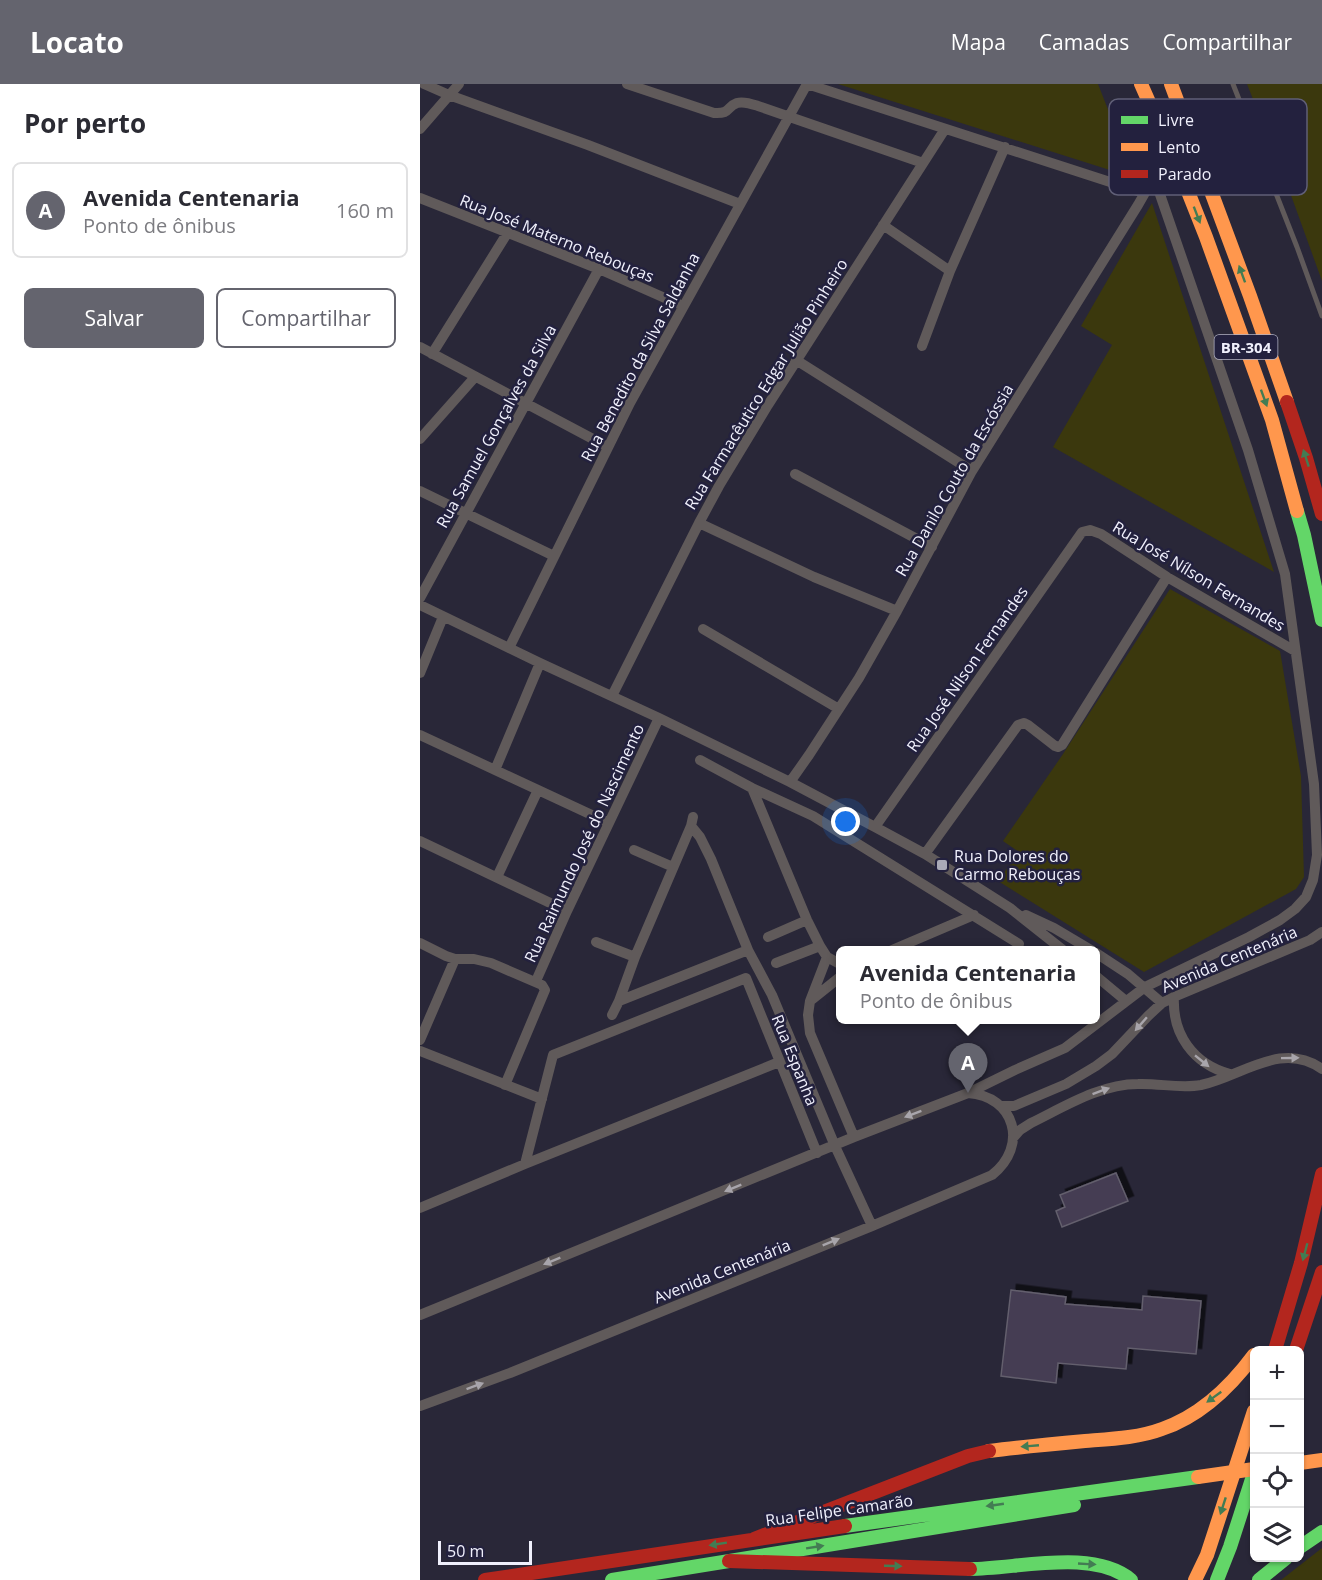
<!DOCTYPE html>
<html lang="pt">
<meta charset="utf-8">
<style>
body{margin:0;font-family:"Open Sans",sans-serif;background:#f7f7f7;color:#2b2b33}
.controls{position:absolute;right:18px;bottom:18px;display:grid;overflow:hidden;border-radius:9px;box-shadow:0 2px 4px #0004}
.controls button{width:54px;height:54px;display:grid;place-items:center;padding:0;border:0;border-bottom:2px solid #e1e1e2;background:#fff;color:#2b2b33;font:30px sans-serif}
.scale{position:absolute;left:18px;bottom:15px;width:94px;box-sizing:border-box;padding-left:6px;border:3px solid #f0f0fc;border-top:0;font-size:16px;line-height:21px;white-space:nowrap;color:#f0f0fc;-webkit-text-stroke:4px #23213e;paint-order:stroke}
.you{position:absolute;left:426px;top:738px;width:21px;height:21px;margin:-15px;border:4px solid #fff;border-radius:50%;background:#1a73e8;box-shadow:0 0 0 9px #1a73e833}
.badge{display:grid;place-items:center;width:39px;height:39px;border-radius:50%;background:#64646e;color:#fff;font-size:20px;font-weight:700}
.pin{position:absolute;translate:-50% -50px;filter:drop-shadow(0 2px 3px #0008)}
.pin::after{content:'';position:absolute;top:32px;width:21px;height:18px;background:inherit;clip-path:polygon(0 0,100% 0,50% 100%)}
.popup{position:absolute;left:416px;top:862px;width:264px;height:78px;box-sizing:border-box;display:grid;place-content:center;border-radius:9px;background:#fff;filter:drop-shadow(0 2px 4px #0005);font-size:20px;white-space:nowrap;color:#7c7c81}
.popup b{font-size:22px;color:#2b2b33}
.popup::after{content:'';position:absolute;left:50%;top:100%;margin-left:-12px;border:12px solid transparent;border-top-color:#fff}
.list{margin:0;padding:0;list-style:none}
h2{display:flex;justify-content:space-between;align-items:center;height:78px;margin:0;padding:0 24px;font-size:26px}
h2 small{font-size:20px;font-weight:400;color:#7c7c81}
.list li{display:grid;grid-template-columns:39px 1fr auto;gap:18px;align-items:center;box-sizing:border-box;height:96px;margin:0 12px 12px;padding:0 12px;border:2px solid #e1e1e2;border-radius:9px}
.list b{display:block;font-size:22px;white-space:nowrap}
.list p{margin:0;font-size:20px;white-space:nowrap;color:#7c7c81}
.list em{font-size:20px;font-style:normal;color:#7c7c81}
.actions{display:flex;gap:12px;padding:18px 24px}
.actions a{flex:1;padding:14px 0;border:2px solid #64646e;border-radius:9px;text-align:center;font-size:21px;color:#64646e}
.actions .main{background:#64646e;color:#fff}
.icon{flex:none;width:33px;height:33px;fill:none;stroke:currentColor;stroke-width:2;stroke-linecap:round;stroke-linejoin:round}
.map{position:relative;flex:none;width:902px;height:1496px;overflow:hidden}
header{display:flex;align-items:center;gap:36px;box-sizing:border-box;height:84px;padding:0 30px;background:#64646e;color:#fff}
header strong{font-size:28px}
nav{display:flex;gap:33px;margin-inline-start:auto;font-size:21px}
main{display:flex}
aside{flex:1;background:#fff}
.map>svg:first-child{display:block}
</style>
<header>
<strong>Locato</strong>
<nav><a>Mapa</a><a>Camadas</a><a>Compartilhar</a></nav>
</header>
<main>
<aside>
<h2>Por perto<small></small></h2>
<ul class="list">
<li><span class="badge">A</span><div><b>Avenida Centenaria</b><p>Ponto de ônibus</p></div><em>160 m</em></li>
</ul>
<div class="actions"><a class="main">Salvar</a><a>Compartilhar</a></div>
</aside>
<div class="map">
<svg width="902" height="1496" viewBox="0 0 902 1496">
<defs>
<filter id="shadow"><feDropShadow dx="5.5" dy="-5.5" stdDeviation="0" flood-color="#0009"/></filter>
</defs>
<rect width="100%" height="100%" fill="#292738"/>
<path fill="#3b380d" d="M 418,0 L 678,0 L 715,94 Z
M 827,0 L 902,0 L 902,197 L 872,114 Z
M 732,119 L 854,488 L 633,363 L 692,261 L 661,242 Z
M 750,505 L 860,567 L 881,692 L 884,793 L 876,805 L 724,888 L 578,797 L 599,768 L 583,757 L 643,670 Z
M 902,1464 L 902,1496 L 861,1496 Z"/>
<path fill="#443c52" stroke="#635f6d" stroke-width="1.5" filter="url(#shadow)" d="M 696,1089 L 708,1117 L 642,1143 L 636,1127 L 645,1123 L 640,1111 Z
M 591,1206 L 646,1213 L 645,1220 L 722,1226 L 723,1212 L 781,1217 L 776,1270 L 708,1264 L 706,1285 L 638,1279 L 636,1299 L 581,1292 Z"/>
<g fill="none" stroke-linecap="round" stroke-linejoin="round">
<path stroke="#605a5a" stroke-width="5" d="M 813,0 L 877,163 L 902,232"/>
<path stroke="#605a5a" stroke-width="10" d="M 4,0 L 29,11 L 168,61 L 320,120
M 207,0 L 294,29 C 311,30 306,23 317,19 C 324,17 332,20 338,22 L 503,79
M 387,0 L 724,109
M 0,45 L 39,0
M 0,114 L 179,185 L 263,222
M 463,141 L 530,187
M 502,262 L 530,187 L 585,63
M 0,263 L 188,363
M 12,270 L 88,148
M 376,276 L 552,387
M 0,355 L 55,293
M 375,390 L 512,463
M 0,407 L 134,472
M 279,439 L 394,493 L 477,527
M 0,514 L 179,185
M 0,521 L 120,579 L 239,634 L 370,698 L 455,743 L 505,770 L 590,824 L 643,866
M 283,545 L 419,625
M 89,564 L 210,319 L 387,0
M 0,589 L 23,533
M 192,612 L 279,439 L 299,402 L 348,321 L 525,45
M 0,651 L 189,739
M 280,676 L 332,704 L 393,732 L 599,860
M 75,686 L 120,579
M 370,698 L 389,671 L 439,594 L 477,527 L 552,387 L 718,121 L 734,93 L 749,62
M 332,704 L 387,836 L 400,862 L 407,873 L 420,880
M 271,742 L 280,753 L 291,775 L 328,866
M 455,743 L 662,448 L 670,446 L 681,450 L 747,493 L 875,567
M 0,757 L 147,827
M 214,766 L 253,783
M 505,770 L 598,641 L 604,639 L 608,641 L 635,662 L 638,663 L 642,661 L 747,493
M 77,793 L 118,706
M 606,831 L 634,844 L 671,866
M 348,853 L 387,836
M 176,858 L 215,873
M 0,859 L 26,872 L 35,875 L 54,875 L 71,879 L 122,901 L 125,906 L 85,1001
M 472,866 L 554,831
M 676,869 L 708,890 L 742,919
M 356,879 L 400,862
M 676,892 L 706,917
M 420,893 L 390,917 L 388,931 L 390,949 L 434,1053
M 116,897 L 147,827 L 239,634
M 754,913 C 752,950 773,980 810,990
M 199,917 L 328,866 L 352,911 L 415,1062 L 452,1142
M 390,917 L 407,873
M 192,931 L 199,917 L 215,873 L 271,742 L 273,733
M 0,956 L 35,875
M 0,967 L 122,1015
M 580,1022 L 594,1022 L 646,1000 L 676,982 L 692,970 L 728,932 L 742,919 L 754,913 L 890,856 L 902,848
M 593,1054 L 600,1046 L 611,1039 C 644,1023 680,1000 718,1000 C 739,999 760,1005 781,1001 C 822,992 862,956 902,985
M 105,1080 L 133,971 L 326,894 L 397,1069
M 0,1124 L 105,1080 L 359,978
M 0,1231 L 434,1053 L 548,1009 L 595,986 L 645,964 L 725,903 L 829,853 L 860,836 L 875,825 L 886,813 L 893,796 L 897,771 L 894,700 L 865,490 L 828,366 L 734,93
M 0,1322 L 90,1289 L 452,1142 L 572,1091 C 609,1062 595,1012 548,1009"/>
<path stroke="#63d668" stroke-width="14" d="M 877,427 L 884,451 L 902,536
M 425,1442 L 778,1393
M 880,1463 L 902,1448
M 550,1485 C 597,1485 673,1464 711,1496
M 192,1496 L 654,1421
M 797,1496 L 810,1463 L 834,1389
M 839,1496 L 866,1474"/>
<path stroke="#ff974d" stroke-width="14" d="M 721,0 L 763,95 L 786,153 L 852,336 L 877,427
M 751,0 L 830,212 L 867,318
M 569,1367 C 601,1363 633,1360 665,1357 C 691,1355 718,1354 742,1345 C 780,1332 811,1302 834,1271
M 880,1379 L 902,1376
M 775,1496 L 787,1471 L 834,1327"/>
<path stroke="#b3261e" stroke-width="14" d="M 867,318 L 886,374 L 902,430
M 855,1266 L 881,1179 L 902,1090
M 876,1266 L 902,1188
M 334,1455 L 548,1372 L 569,1367
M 309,1477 L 550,1485
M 65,1496 L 425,1442"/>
<path stroke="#ff974d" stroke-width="14" d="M 778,1393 L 834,1385"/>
</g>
<defs><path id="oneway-solid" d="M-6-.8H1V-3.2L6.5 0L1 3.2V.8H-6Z" transform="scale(1.5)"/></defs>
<g fill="#437c53">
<use href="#oneway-solid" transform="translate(777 131) rotate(69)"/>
<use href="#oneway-solid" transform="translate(822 190) rotate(-110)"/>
<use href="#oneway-solid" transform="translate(844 314) rotate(70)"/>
<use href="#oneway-solid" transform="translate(886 374) rotate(-108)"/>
<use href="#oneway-solid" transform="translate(885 1168) rotate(105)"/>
<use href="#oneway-solid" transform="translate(794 1313) rotate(144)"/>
<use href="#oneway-solid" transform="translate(610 1362) rotate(175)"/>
<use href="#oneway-solid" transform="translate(575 1421) rotate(172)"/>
<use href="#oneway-solid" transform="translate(803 1422) rotate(108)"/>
<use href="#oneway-solid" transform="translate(298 1460) rotate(171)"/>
<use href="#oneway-solid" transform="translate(395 1463) rotate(-9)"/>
<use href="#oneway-solid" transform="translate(667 1480) rotate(3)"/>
<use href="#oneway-solid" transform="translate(473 1482) rotate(2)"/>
</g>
<g fill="#a8a5ab">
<use href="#oneway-solid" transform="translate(721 940) rotate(131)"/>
<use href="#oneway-solid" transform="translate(870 974) rotate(-1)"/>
<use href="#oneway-solid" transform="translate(782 977) rotate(39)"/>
<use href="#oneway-solid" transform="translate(681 1007) rotate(-20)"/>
<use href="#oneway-solid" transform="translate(493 1030) rotate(159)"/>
<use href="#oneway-solid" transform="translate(313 1104) rotate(158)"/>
<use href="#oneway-solid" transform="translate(411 1158) rotate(-22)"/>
<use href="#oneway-solid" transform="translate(132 1177) rotate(158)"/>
<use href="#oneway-solid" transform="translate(55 1302) rotate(-20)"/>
</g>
<rect fill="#aaaab7" stroke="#23213e" stroke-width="2" x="516" y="775" width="12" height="12" rx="3"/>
<g text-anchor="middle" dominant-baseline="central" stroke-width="5" stroke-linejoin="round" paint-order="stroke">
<rect fill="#23213e" stroke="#b2b2c3" stroke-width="1.5" x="794.5" y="251" width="63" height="24" rx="4.5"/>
<g font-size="15" font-weight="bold" fill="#f0f0fc">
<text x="826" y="263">BR-304</text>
</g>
<g font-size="16" fill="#f0f0fc" stroke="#23213e">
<text transform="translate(137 154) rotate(22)">Rua José Materno Rebouças</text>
<text transform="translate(220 273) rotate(-62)">Rua Benedito da Silva Saldanha</text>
<text transform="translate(346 300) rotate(-58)">Rua Farmacêutico Edgar Julião Pinheiro</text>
<text transform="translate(76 342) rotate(-61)">Rua Samuel Gonçalves da Silva</text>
<text transform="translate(534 396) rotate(-60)">Rua Danilo Couto da Escóssia</text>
<text transform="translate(779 492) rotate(31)">Rua José Nílson Fernandes</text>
<text transform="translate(547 585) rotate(-55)">Rua José Nilson Fernandes</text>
<text transform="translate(164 759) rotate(-65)">Rua Raimundo José do Nascimento</text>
<text transform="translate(809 875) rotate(-23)">Avenida Centenária</text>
<text transform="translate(375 976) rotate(68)">Rua Espanha</text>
<text transform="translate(302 1187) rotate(-22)">Avenida Centenária</text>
<text transform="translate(419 1426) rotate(-8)">Rua Felipe Camarão</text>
</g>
<g font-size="16" fill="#f0f0fc" stroke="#23213e" text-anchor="start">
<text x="534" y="772">Rua Dolores do<tspan x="534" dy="18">Carmo Rebouças</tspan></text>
</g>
</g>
<rect x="689" y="15" width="198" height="96" rx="9" fill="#23213e" stroke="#605f77" stroke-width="1.5"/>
<rect x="701" y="32" width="27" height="8" fill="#63d668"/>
<rect x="701" y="59" width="27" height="8" fill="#ff974d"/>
<rect x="701" y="86" width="27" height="8" fill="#b3261e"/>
<g font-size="16" fill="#f0f0fc">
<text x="738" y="42">Livre</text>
<text x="738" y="69">Lento</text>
<text x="738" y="96">Parado</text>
</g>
</svg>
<div class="controls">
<button>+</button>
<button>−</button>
<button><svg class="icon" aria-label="locate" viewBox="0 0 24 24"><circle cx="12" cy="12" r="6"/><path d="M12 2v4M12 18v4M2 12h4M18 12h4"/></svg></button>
<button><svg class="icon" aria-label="layers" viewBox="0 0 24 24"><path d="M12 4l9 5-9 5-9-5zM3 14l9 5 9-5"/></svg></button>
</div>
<div class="scale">50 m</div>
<div class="you"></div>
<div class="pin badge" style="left:548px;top:1009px">A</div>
<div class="popup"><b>Avenida Centenaria</b>Ponto de ônibus</div>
</div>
</main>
